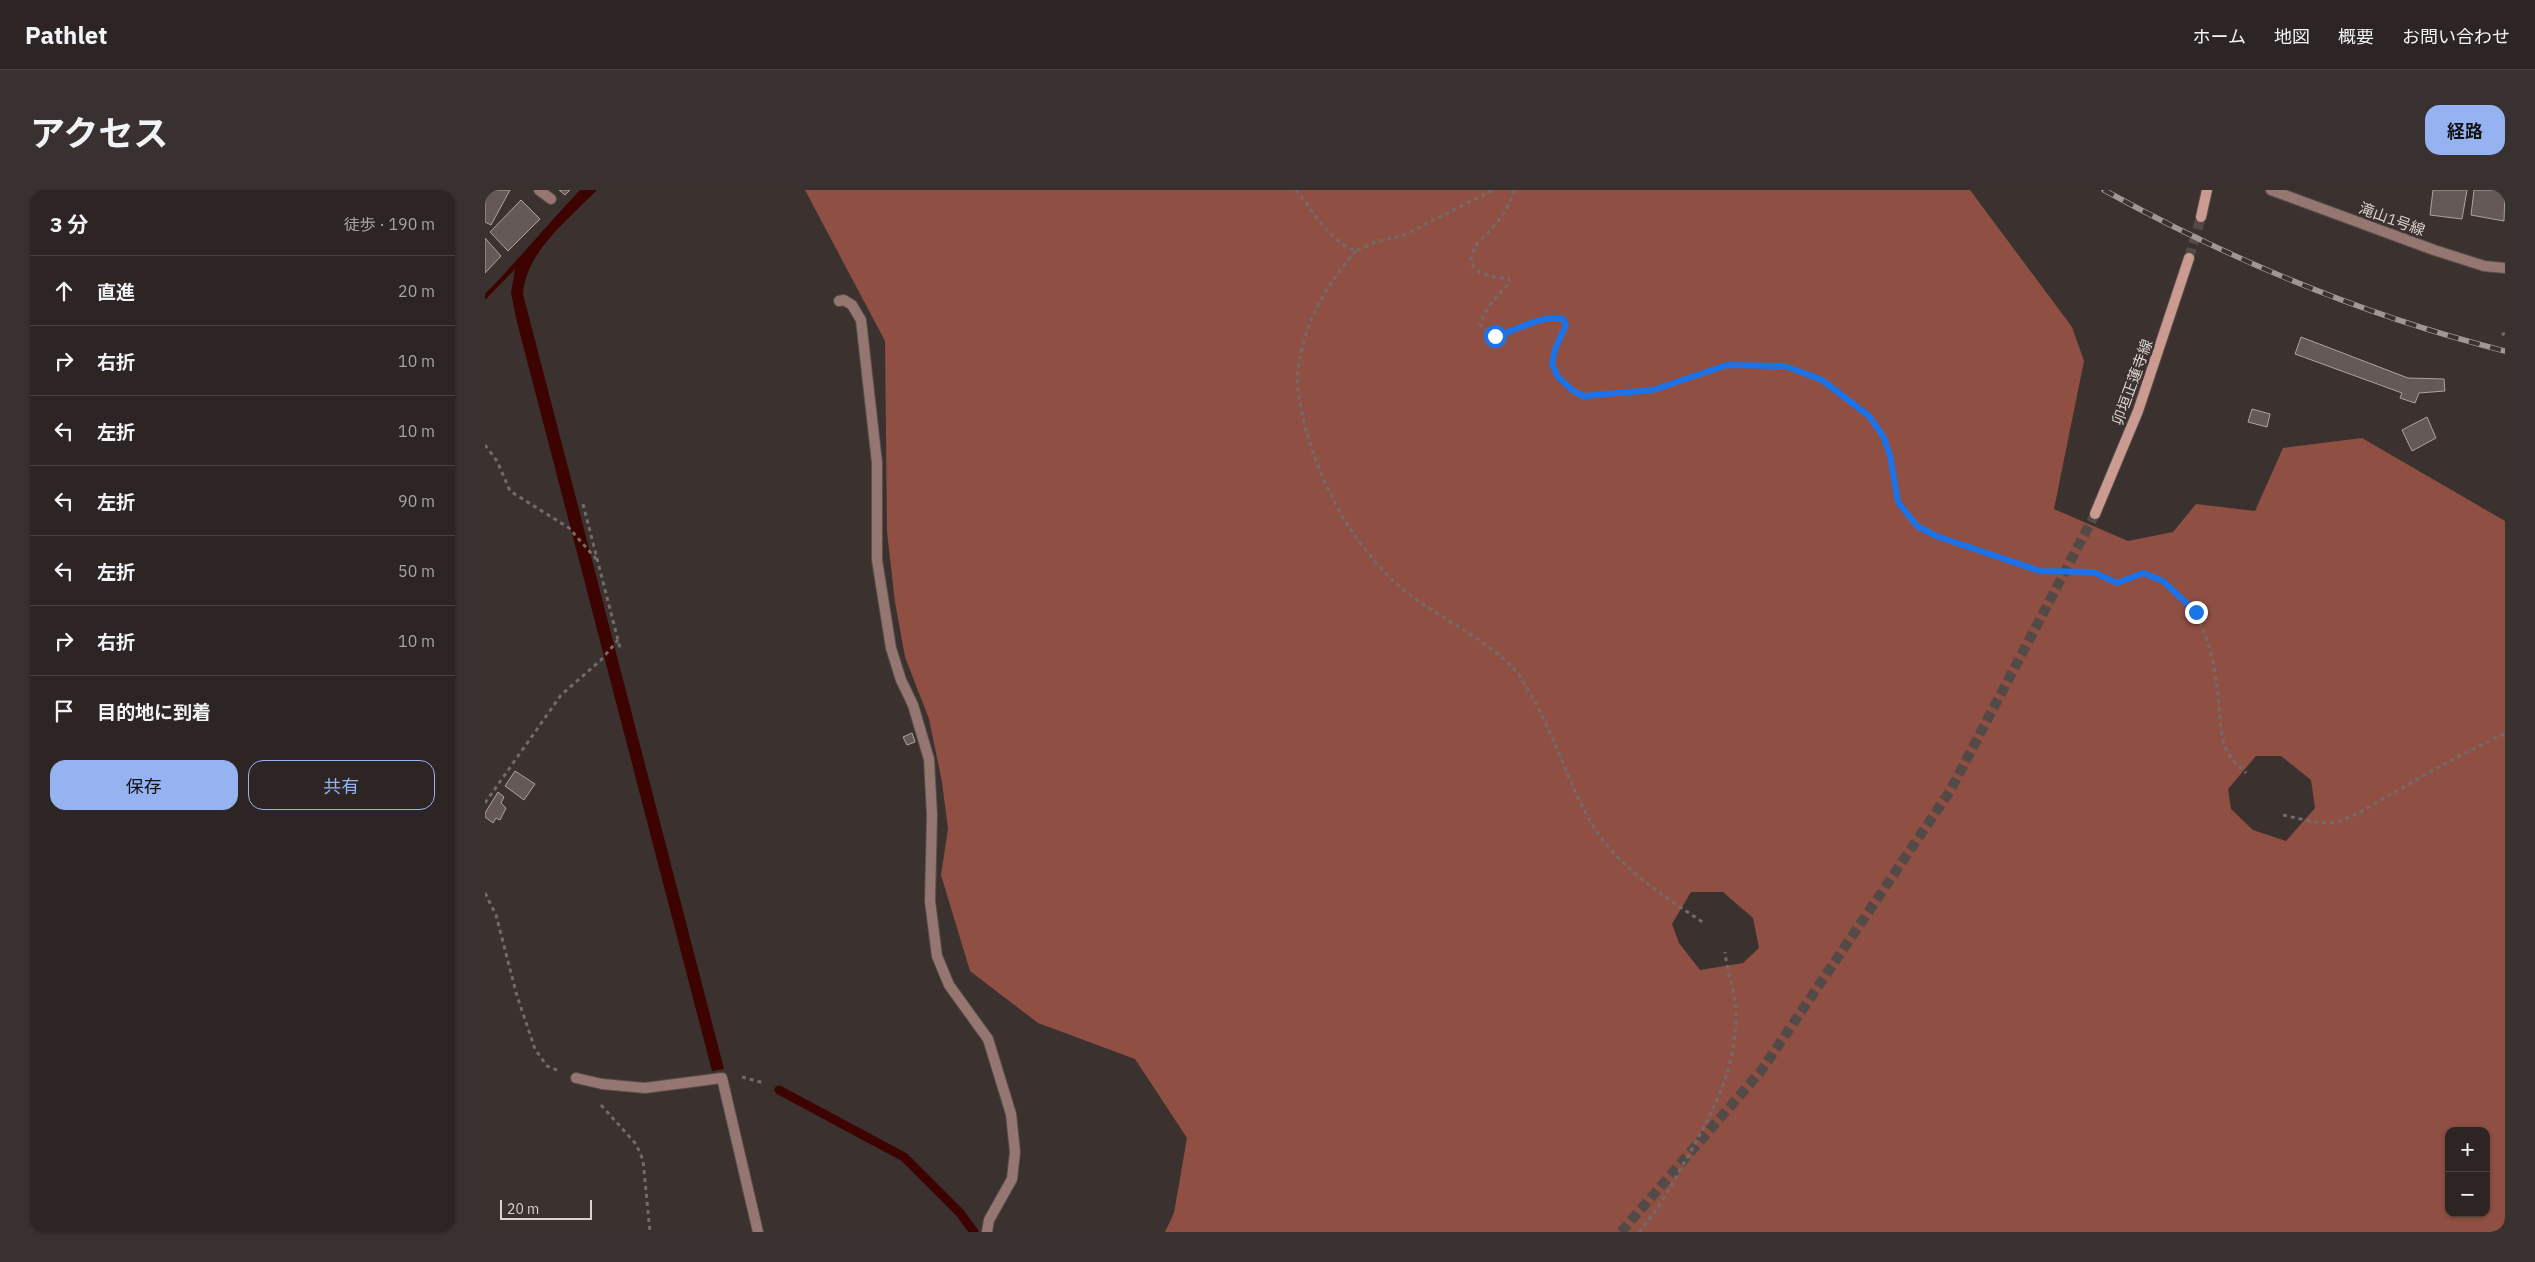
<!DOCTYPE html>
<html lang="ja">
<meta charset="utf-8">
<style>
body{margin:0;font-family:"IBM Plex Sans","Noto Sans JP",sans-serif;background:#383130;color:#f1f3f6}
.controls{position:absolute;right:15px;bottom:15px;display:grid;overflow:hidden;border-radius:10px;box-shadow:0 1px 4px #0004}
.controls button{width:45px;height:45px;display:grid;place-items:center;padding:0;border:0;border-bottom:1px solid #484241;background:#2c2523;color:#f1f3f6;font:25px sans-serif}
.scale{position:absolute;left:15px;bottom:12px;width:92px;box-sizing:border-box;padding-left:5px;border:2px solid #d9d3d2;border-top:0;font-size:14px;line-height:18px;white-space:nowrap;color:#d9d3d2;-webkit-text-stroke:4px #3b312f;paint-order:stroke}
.stop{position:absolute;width:15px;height:15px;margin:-11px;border:4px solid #1a73e8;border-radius:50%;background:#fff}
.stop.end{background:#1a73e8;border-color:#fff;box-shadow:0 1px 5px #0008}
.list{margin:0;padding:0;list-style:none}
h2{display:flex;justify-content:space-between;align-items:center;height:65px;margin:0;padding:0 20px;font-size:21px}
h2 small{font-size:16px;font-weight:400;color:#a6a5a6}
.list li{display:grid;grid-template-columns:32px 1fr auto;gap:15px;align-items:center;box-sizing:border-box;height:70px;padding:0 20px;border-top:1px solid #484241}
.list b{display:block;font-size:19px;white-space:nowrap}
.list em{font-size:16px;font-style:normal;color:#a6a5a6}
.actions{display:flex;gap:10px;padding:15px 20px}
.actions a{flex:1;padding:11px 0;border:1px solid #95b2f1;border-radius:15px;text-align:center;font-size:18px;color:#95b2f1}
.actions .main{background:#95b2f1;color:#111}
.icon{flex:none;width:28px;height:28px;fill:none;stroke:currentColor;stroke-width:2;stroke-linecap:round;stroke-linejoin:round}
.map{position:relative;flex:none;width:2020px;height:1042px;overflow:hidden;border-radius:15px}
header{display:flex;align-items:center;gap:30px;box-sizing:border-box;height:70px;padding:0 25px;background:#2c2523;border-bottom:1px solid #484241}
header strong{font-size:24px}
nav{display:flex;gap:28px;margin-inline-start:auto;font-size:18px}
.intro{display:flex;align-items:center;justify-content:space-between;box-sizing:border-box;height:120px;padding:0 30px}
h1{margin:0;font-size:35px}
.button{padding:12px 22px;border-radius:15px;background:#95b2f1;color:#111;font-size:18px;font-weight:700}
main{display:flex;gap:30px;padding:0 30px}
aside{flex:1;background:#2c2523;border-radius:15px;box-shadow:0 1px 4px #0004}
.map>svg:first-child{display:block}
</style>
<header>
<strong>Pathlet</strong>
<nav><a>ホーム</a><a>地図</a><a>概要</a><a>お問い合わせ</a></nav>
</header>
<div class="intro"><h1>アクセス</h1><a class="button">経路</a></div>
<main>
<aside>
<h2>3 分<small>徒歩 · 190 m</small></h2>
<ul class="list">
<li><svg class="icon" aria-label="ahead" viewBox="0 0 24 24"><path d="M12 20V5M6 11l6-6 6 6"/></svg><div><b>直進</b></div><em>20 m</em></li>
<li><svg class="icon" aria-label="right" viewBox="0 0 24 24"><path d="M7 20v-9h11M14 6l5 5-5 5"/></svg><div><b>右折</b></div><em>10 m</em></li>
<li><svg class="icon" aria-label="left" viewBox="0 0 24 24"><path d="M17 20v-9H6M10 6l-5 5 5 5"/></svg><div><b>左折</b></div><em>10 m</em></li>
<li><svg class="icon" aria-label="left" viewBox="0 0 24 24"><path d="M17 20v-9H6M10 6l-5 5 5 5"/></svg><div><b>左折</b></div><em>90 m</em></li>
<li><svg class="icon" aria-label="left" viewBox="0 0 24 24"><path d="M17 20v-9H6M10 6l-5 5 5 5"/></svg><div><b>左折</b></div><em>50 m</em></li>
<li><svg class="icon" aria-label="right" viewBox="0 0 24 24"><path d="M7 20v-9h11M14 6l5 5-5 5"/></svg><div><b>右折</b></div><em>10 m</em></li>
<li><svg class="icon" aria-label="arrive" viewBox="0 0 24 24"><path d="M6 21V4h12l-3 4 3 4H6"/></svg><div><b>目的地に到着</b></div></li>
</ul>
<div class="actions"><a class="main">保存</a><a>共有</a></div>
</aside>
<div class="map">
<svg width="2020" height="1042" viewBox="0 0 2020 1042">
<rect width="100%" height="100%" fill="#3b312f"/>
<path fill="#8f4f43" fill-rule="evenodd" d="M 320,0 L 1485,0 L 1587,137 L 1599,171 L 1569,319 L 1643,351 L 1688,342 L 1711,314 L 1770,321 L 1798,258 L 1877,248 L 2020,331 L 2020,1042 L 680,1042 L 689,1023 L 702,948 L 650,869 L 553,833 L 485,781 L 456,685 L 463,639 L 457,592 L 444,529 L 420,467 L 410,412 L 402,342 L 400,151 ZM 1771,566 L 1796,566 L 1826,590 L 1830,618 L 1801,651 L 1768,640 L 1746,619 L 1743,599 ZM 1206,702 L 1238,702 L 1268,728 L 1274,758 L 1258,773 L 1215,780 L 1194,753 L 1187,734 ZM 1964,941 L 2001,941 L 2001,1023 L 1964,1023 Z"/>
<path fill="#3c0300" d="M 95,0 L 112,0 C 84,29 41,61 38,104 L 239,879 L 227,881 L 32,132 L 26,103 L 30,79 L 0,110 L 0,104 C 33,70 63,34 95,0 Z"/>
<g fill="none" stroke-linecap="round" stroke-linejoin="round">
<path stroke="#3c0300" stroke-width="9" d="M 294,900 L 419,967 L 475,1023 L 489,1042"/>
</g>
<path fill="#645957" stroke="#afa2a0" d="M 0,0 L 25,0 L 6,35 L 0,32 Z
M 74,0 L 85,0 L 80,5 Z
M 1948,0 L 1982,0 L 1977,29 L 1945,25 Z
M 1989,0 L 2020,0 L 2019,31 L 1986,25 Z
M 36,10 L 55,29 L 23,61 L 5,42 Z
M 0,48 L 16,66 L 0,83 Z
M 1816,147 L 1923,188 L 1959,189 L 1960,201 L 1934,203 L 1930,213 L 1915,208 L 1917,203 L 1810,164 Z
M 1767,219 L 1785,224 L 1782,237 L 1763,232 Z
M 1942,227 L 1951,248 L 1927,261 L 1917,240 Z
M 427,543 L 430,552 L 422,555 L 418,547 Z
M 30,581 L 50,594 L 39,610 L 20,596 Z
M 13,602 L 19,607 L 16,613 L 21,618 L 15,630 L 11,628 L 8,633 L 0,627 L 0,623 Z"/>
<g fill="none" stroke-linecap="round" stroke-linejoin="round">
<path stroke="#534947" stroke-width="10" stroke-dasharray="10 5" stroke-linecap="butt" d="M 1704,68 L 1716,27
M 1136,1042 L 1276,881 L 1465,601 L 1610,324"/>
<g stroke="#574e4c" stroke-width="12">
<path id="service" d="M 54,0 L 66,9
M 354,111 L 359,110 L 367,115 L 376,130 L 392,273 L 392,370 L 406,458 L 416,490 L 428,515 L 444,569 L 447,625 L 445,711 L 452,766 L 464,795 L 503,849 L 526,924 L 530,962 L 527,989 L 504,1030 L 502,1042"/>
</g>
<g stroke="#574e4c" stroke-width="12">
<path id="minor" d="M 1786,0 L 1949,60 L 1999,76 L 2020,78
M 91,888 L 117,894 L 160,898 L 237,888 L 273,1042"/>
</g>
<g stroke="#574e4c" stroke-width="12">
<path id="secondary" d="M 1716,27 L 1722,0
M 1610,324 L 1653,221 L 1704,68"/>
</g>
<path stroke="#736b69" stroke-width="3" stroke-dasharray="4 4" stroke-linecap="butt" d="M 811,0 C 829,22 844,51 871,61 L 891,52 L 919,45 L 1008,0
M 1029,0 C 1024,19 1013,32 1000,46 C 998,48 993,51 992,54 C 974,81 1002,88 1023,88 L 1025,92 C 1013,106 1000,117 995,135 C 1018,162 1048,122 1078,129 L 1081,135 L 1069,159 L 1067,174 L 1073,187 L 1087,200 L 1098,206 L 1168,200 L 1242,175 L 1300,176 L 1337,190 L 1384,226 L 1398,246 L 1405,265 L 1413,312 L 1432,336 L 1451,345 L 1555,381 L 1608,382 L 1632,393 L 1658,383 C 1717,405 1728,457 1734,514 C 1735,531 1735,551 1745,566 C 1748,572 1756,577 1761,583
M 871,61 C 840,96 818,135 813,181 C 811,199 816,219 820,236 C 837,299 870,359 920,401 C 954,428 1002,449 1031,481 C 1036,486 1040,495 1044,502 C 1069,542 1081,589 1104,629 C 1130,676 1176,704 1219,733
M 2017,145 L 2020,143
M 0,255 L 12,271 L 25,301 L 84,338 L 112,370
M 98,314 L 135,458
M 0,613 L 76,505 L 116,470 L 133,450
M 1798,625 L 1829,632 L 1849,633 L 1870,625 L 1961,573 L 2020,543
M 0,703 L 11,725 L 32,806 L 50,859 L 62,876 L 74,881
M 257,887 L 279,893
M 116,915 L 151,954 L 158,970 L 165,1042
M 1154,1042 C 1174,1019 1187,994 1202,968 C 1228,921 1250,882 1251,826 C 1251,805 1242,782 1240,762"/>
<use href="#service" stroke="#957670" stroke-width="10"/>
<use href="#minor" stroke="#957670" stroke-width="10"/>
<use href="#secondary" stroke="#cb9b91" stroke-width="10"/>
<g stroke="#9e9795" stroke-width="5.5">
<path id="rail" d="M 1619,0 C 1746,70 1880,126 2020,161"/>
</g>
<use href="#rail" stroke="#3b312f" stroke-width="4" stroke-dasharray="11" stroke-linecap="butt"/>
</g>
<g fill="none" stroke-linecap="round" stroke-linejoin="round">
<path stroke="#1a73e8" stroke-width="6" d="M 1010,146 C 1032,141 1056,124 1078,129 L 1081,135 L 1070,159 L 1067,174 L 1073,187 L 1087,200 L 1098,206 L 1168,200 L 1242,175 L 1300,176 L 1337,190 L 1384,226 L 1398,246 L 1405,265 L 1413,312 L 1432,336 L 1451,346 L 1555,381 L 1608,382 L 1632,393 L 1658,383 L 1678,391 L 1711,422"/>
</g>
<g text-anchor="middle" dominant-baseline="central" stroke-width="5" stroke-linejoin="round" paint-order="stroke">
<g font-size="15" fill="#d9d3d2" stroke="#3b312f">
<text transform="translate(1907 29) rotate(20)">滝山1号線</text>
<text transform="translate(1647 192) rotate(-70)">卯垣正蓮寺線</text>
</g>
</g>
</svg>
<div class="controls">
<button>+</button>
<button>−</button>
</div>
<div class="scale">20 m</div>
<div class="stop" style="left:1010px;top:146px"></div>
<div class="stop end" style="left:1711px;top:422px"></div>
</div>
</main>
